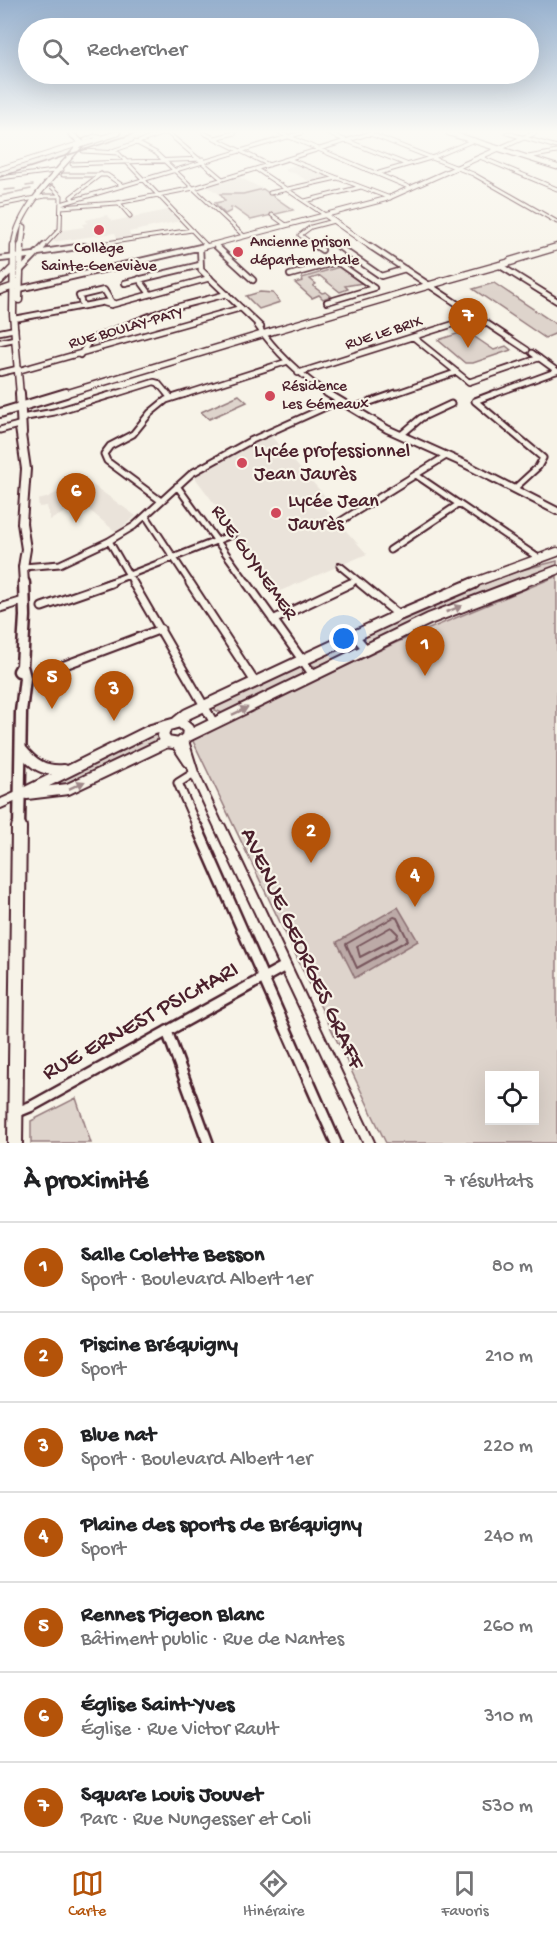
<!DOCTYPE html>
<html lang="fr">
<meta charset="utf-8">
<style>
body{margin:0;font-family:"Gochi Hand",sans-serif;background:#f6f6f6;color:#202124}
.controls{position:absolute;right:18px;bottom:18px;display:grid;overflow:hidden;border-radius:0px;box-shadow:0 6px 24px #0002}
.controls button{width:54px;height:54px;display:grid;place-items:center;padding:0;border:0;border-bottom:2px solid #e0e0e0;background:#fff;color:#202124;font:30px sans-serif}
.you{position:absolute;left:344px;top:639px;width:21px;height:21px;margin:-15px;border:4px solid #fff;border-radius:50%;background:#1a73e8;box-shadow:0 0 0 9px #1a73e833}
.badge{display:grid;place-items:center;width:39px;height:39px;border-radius:50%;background:#b45309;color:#fff;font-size:20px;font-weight:700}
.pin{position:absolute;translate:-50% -50px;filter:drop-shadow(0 2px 3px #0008)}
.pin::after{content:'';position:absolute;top:32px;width:21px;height:18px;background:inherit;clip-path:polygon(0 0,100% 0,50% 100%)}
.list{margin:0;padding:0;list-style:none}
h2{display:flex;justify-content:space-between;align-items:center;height:78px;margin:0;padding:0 24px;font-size:26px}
h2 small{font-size:20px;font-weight:400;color:#757577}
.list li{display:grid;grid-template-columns:39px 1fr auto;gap:18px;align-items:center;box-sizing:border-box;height:90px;padding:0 24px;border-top:2px solid #e0e0e0}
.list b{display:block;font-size:22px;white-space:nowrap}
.list p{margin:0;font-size:20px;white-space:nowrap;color:#757577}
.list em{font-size:20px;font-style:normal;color:#757577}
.icon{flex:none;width:33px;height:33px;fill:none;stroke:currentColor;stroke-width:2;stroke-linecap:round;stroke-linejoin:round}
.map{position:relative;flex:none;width:557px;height:1143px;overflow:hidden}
.search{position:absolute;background:#fff;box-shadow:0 6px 24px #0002;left:18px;right:18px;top:18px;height:66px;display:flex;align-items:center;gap:15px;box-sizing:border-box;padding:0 21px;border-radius:33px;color:#757577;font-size:22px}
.sheet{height:708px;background:#fff}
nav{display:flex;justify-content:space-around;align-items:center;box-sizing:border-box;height:84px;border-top:2px solid #e0e0e0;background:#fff;font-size:16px;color:#757577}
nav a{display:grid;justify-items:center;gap:3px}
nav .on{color:#b45309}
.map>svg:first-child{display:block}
</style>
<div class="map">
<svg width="557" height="1143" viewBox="0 0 557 1143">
<rect width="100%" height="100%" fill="#f7f3e8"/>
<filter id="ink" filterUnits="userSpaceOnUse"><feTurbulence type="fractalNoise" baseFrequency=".0167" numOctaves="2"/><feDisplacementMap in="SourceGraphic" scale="12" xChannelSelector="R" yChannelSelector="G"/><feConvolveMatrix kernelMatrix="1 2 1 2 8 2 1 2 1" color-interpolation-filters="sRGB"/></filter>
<g filter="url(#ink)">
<path fill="#eae3da" d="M 124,133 L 160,133 L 104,151 L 96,150 L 98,147 L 89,148 L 92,143 Z
M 73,149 L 69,154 L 0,177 L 0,171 Z
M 297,164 L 331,177 L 331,178 L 310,182 L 294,173 L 287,172 L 285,169 Z
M 237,176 L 263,189 L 243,194 L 220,194 L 206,186 Z
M 168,210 L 180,221 L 129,232 L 131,238 L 118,240 L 115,233 L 53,242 L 63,230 L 84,227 L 82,224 L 87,223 L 86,220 L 107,215 L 113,221 Z
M 270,435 L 325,496 L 319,501 L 367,554 L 280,591 L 193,475 Z
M 82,480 L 87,481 L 136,516 L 116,532 L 82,504 L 50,520 L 47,506 L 39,507 L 38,500 L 46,498 Z"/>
<path fill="#ded4cc" stroke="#947a7c" stroke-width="1.5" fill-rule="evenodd" d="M 263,189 L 293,210 L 251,220 L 234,208 L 231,207 L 231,211 L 225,214 L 219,208 L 213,206 L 217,205 L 215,203 L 225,201 L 220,194 L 243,194 Z
M 339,267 L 362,283 L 345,286 L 348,289 L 340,292 L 320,276 L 310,279 L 316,284 L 313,286 L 322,293 L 326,292 L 331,296 L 323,299 L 319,295 L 312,298 L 295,283 L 303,281 L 302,278 Z
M 494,283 L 557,325 L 557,333 L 545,338 L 473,289 Z
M 260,292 L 273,293 L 280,302 L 259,309 L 246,296 Z
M 466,331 L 494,350 L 506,346 L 511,350 L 473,363 L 465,363 L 438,340 Z
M 239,395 L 247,402 L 209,419 L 201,412 Z
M 557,561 L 557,567 L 370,644 L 363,640 L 366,635 L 435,603 L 514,572 Z
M 557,576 L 557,1143 L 386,1143 L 192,739 L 395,643 ZM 490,1076 L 534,1076 L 534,1120 L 490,1120 Z
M 349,642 L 356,643 L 357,650 L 320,668 L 311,665 L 312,660 Z
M 299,667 L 303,670 L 301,676 L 228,712 L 222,713 L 215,710 L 216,704 Z
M 159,732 L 162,741 L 67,786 L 47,785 Z
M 76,1098 L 91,1143 L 31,1143 L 31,1121 Z"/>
<path fill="#bcaaa7" stroke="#8e7275" stroke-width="1.5" d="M 398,907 L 418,941 L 355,978 L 337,942 Z"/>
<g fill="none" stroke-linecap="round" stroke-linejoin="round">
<path stroke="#78575d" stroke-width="2" d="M 394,917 L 397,918 L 408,940 L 357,968 L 346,944 Z
M 391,927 L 398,934 L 397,938 L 360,957 L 357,946 Z"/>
<path stroke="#8e7275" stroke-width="1.5" d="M 26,186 L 33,185
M 4,190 L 15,189
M 16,192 L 31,189
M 0,196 L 14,193"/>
<g stroke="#4a1f2b" stroke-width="5">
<path id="minor-far4" d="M 168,133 L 222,179
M 204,133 L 269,165
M 280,133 L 411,188
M 327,133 L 406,164
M 368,133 L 473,174 L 557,222
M 507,133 L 557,147
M 215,138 L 235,133
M 85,140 L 94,136 L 100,137
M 135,142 L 156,153 L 244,236
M 83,151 L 118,153 L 207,246
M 112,151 L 165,133
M 480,157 L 557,189
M 528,157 L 557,152
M 288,159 L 390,198
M 72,164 L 203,159
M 256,169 L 325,215
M 379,173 L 434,157 L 474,140
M 63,175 L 107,175 L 123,186
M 0,178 L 62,170
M 270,193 L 337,178
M 74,200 L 71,197 L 101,174
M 305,201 L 361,187
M 119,203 L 130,216
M 61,204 L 301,133
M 0,205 L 45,196 L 61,196
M 61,207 L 117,203 L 194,188 L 371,133
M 272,215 L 286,225
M 214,244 L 218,248
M 42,248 L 60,229 L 61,196 L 52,187
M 74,248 L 192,230
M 318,248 L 300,235 L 311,227 L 334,221"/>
</g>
<g stroke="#4a1f2b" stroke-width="8">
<path id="minor-far3" d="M 216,246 L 253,280
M 316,246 L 322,250
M 339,247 L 381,276 L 405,269
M 37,253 L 84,246
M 0,259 L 35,255
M 499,265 L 557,301
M 20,271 L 44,246
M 290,275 L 337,262 L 374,288 L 327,302
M 139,279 L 150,294
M 125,283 L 200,265
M 114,303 L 109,301 L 104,303 L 111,305 L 210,278
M 83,306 L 79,296 L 104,290 L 111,301
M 14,319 L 105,302
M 0,332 L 15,329
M 413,337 L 469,382 L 539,358
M 0,342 L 14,339
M 80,355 L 91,339 L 165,310 L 227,294
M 17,371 L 241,308
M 0,373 L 17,369
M 298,373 L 476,317
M 112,395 L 154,382 L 158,383 L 168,395
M 183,395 L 286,362
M 391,395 L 457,372
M 492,395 L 557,371"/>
</g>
<g stroke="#4a1f2b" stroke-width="9">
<path id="minor-far2" d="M 167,393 L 171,398
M 496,393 L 475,401 L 543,458 L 538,467 L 514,489
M 353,408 L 396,393
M 21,418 L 54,412 L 117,393
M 0,430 L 22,424
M 401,435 L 421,418 L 451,404
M 416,475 L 540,559
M 177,486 L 248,584
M 161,501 L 107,461 L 104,454 L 110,446 L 133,434 L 150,413 L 166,400 L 188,393
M 146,516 L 191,584
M 341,521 L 446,456
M 109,541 L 134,584
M 390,550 L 459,504
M 340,566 L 362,584
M 23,567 L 60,564 L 109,541 L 134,526 L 192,473 L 250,441 L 339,401
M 106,584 L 234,534
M 348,584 L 357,580"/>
</g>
<g stroke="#4a1f2b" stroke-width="11">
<path id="minor-far1" d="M 133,583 L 214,723
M 190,583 L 255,682
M 247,583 L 313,675
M 360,583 L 399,615
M 42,607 L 111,583
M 0,608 L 23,601
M 273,620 L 351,583
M 355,636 L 367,650
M 41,674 L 161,629
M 194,773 L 178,783 L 198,829"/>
</g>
<g stroke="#4a1f2b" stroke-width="14">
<path id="minor" d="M 197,827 L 336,1143
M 167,1031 L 208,1143
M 15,1113 L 32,1106 L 285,966"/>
</g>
<g stroke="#4a1f2b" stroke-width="6">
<path id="tertiary-far4" d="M 0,169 L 82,143
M 325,215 L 372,248
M 200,248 L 386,199 L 534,133"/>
</g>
<g stroke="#4a1f2b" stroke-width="8">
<path id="tertiary-far3" d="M 370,246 L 527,350
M 200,247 L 201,270 L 261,327
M 19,289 L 205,246
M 257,325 C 277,354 300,375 329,395
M 532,353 L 557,371"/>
</g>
<g stroke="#4a1f2b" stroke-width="10">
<path id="tertiary-far2" d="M 327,393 L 387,429 L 465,464 L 557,511"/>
</g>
<g stroke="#4a1f2b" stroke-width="12">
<path id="tertiary-far1" d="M 184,741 L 194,773 L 220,829
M 176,744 L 188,762
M 0,804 L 20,795"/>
</g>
<g stroke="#4a1f2b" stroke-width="14">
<path id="tertiary" d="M 220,827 L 369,1143"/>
</g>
<g stroke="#4a1f2b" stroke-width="7">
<path id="secondary-far2" d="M 81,145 L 118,133"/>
</g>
<g stroke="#4a1f2b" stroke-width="11">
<path id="secondary-far1" d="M 470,584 L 557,552
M 520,584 L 557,570"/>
</g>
<g stroke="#4a1f2b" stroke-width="14">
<path id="secondary" d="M 177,722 L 187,714 L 399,615 L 474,583
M 188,736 L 429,619 L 523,583
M 21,749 C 33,764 44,772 64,770
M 27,794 L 68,789 L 167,742
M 20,795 L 151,730 L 180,722 L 188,729 L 187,737 L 179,744 L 167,742 L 163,736 L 166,726"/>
</g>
<g stroke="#4a1f2b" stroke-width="7">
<path id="primary-far4" d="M 449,133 L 557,167
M 14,248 C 14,212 60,170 82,143 L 70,133
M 21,248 L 24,227"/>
</g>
<g stroke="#4a1f2b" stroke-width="9">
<path id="primary-far3" d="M 14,246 L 13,314 L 20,395
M 510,261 L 557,247
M 0,281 L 13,268
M 439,282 L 514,261
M 0,291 L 17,285
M 19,300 L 21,246
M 277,330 L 444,281
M 61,395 L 280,329"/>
</g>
<g stroke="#4a1f2b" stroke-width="12">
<path id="primary-far2" d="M 20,393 L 22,433
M 0,413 L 66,393
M 20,428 L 26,469 L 22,523 L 26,549 L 23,567 L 24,584"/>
</g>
<g stroke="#4a1f2b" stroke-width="15">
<path id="primary-far1" d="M 19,671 L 22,666 L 25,616 L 24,583
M 19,829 L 21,712 L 25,678 L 22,666"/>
</g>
<g stroke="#4a1f2b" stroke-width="18">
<path id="primary" d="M 15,1143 L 19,827"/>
</g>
<use href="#minor-far4" stroke="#f7f3e8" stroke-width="3"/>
<use href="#minor-far3" stroke="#f7f3e8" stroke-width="4.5"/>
<use href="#minor-far2" stroke="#f7f3e8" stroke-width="5"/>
<use href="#minor-far1" stroke="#f7f3e8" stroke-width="7"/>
<use href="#minor" stroke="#f7f3e8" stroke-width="9"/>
<use href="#tertiary-far4" stroke="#f7f3e8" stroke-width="4"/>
<use href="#tertiary-far3" stroke="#f7f3e8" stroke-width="4.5"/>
<use href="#tertiary-far2" stroke="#f7f3e8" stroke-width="6"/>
<use href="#tertiary-far1" stroke="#f7f3e8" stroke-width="8"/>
<use href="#tertiary" stroke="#f7f3e8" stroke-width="10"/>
<use href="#secondary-far2" stroke="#f7f3e8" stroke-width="4.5"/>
<use href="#secondary-far1" stroke="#f7f3e8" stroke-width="8"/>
<use href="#secondary" stroke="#f7f3e8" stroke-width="10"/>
<use href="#primary-far4" stroke="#f7f3e8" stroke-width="4.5"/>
<use href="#primary-far3" stroke="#f7f3e8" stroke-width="6"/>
<use href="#primary-far2" stroke="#f7f3e8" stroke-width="8"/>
<use href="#primary-far1" stroke="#f7f3e8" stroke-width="10"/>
<use href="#primary" stroke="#f7f3e8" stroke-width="14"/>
<path stroke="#4a1f2b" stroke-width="1.5" d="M 0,177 L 136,133"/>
</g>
<defs><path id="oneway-solid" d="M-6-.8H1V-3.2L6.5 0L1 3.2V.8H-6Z" transform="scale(1.5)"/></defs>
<g fill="#a0898a">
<use href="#oneway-solid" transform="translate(454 609) rotate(-22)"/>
<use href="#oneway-solid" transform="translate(240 711) rotate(-26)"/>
<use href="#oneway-solid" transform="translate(77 785) rotate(-25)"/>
</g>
</g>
<linearGradient id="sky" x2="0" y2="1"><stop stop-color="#96b0ce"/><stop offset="0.45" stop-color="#fbfaf5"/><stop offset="1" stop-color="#fbfaf5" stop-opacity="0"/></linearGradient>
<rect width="557" height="293" fill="url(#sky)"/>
<g fill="#d1495b" stroke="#f7f3e8" stroke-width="2">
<circle cx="99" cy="230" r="6"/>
<circle cx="238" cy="252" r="6"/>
<circle cx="270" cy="396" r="6"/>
<circle cx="242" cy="463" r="6"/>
<circle cx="276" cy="513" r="6"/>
</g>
<g text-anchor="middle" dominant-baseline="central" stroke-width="4.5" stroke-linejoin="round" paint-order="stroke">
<g font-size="16" fill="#4a1f2b" stroke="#f7f3e8" text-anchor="start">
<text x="250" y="243">Ancienne prison<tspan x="250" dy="18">départementale</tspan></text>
<text x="99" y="249" text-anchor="middle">Collège<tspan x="99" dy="18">Sainte-Geneviève</tspan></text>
<text x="282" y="387">Résidence<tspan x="282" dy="18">Les Gémeaux</tspan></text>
</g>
<g font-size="16" fill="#4a1f2b" stroke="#f7f3e8">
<text transform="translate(126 329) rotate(-16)">RUE BOULAY-PATY</text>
<text transform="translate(384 334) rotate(-18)">RUE LE BRIX</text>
</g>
<g font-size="20" fill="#4a1f2b" stroke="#f7f3e8" text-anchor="start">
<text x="254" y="452">Lycée professionnel<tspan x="254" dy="23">Jean Jaurès</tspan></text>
<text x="288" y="502">Lycée Jean<tspan x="288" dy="23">Jaurès</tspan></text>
</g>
<g font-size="20" fill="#4a1f2b" stroke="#f7f3e8">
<text transform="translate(253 563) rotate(55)">RUE GUYNEMER</text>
</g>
<g font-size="24" fill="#4a1f2b" stroke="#f7f3e8">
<text transform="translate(301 949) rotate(65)">AVENUE GEORGES GRAFF</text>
<text transform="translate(141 1022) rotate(-29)">RUE ERNEST PSICHARI</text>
</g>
</g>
</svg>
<div class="controls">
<button><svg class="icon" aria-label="locate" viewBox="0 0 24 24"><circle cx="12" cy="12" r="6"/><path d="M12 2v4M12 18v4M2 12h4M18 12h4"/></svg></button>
</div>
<div class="you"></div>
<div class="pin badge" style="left:425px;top:676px">1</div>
<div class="pin badge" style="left:311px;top:863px">2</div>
<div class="pin badge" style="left:114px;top:721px">3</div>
<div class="pin badge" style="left:415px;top:907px">4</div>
<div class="pin badge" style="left:52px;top:709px">5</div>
<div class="pin badge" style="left:76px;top:523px">6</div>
<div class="pin badge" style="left:468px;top:348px">7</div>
<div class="search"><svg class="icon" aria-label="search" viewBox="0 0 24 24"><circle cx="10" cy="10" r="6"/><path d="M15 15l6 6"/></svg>Rechercher</div>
</div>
<section class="sheet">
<h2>À proximité<small>7 résultats</small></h2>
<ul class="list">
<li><span class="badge">1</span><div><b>Salle Colette Besson</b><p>Sport · Boulevard Albert 1er</p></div><em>80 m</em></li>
<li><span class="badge">2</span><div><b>Piscine Bréquigny</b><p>Sport</p></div><em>210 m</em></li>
<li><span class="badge">3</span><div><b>Blue nat</b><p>Sport · Boulevard Albert 1er</p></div><em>220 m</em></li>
<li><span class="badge">4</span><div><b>Plaine des sports de Bréquigny</b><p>Sport</p></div><em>240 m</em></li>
<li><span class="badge">5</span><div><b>Rennes Pigeon Blanc</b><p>Bâtiment public · Rue de Nantes</p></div><em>260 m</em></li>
<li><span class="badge">6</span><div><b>Église Saint-Yves</b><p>Église · Rue Victor Rault</p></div><em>310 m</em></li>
<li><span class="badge">7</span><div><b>Square Louis Jouvet</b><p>Parc · Rue Nungesser et Coli</p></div><em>530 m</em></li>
</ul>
</section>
<nav>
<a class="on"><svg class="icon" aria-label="map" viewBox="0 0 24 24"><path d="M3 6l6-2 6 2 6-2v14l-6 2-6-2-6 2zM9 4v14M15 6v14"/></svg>Carte</a>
<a><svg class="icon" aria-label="directions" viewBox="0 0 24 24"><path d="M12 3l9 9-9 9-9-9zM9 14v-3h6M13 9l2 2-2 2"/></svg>Itinéraire</a>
<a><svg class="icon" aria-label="saved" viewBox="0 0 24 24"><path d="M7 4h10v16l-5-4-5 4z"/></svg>Favoris</a>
</nav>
